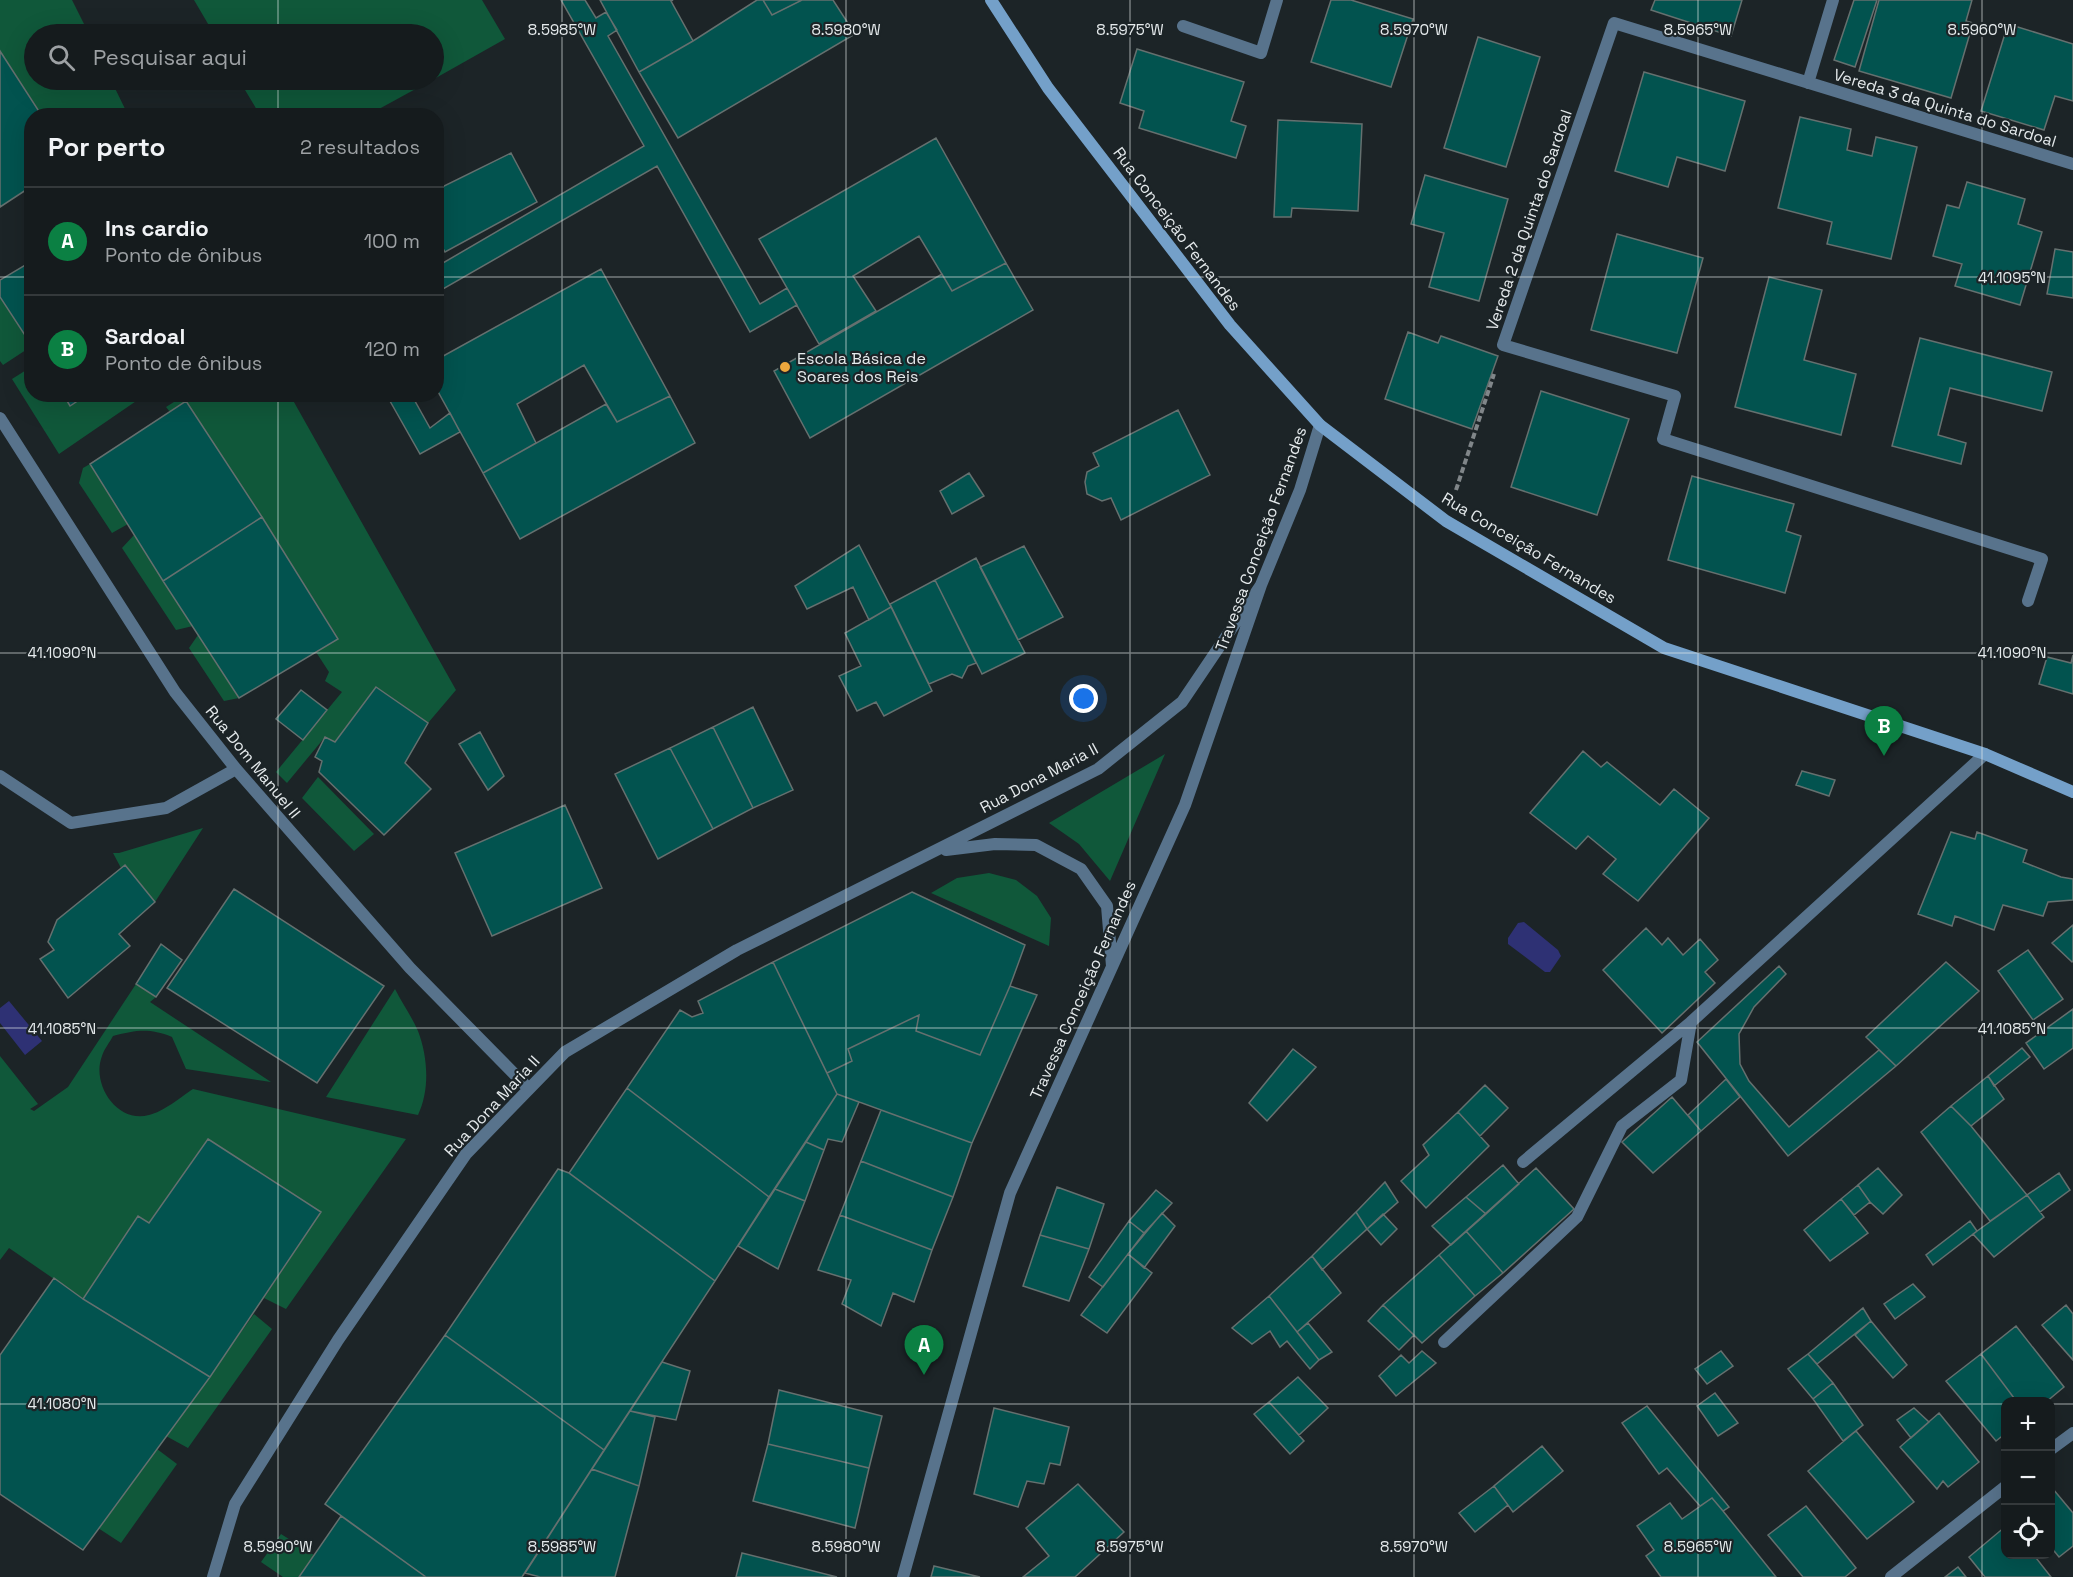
<!DOCTYPE html>
<html lang="pt">
<meta charset="utf-8">
<style>
body{margin:0;font-family:"Space Grotesk",sans-serif;background:#1e2426;color:#f1f3f6}
.controls{position:absolute;right:18px;bottom:18px;display:grid;overflow:hidden;border-radius:12px;box-shadow:0 6px 24px #0002}
.controls button{width:54px;height:54px;display:grid;place-items:center;padding:0;border:0;border-bottom:2px solid #34393b;background:#151b1d;color:#f1f3f6;font:30px sans-serif}
.you{position:absolute;left:1084px;top:699px;width:21px;height:21px;margin:-15px;border:4px solid #fff;border-radius:50%;background:#1a73e8;box-shadow:0 0 0 9px #1a73e833}
.badge{display:grid;place-items:center;width:39px;height:39px;border-radius:50%;background:#0b8043;color:#fff;font-size:20px;font-weight:700}
.pin{position:absolute;translate:-50% -50px;filter:drop-shadow(0 2px 3px #0008)}
.pin::after{content:'';position:absolute;top:32px;width:21px;height:18px;background:inherit;clip-path:polygon(0 0,100% 0,50% 100%)}
.list{margin:0;padding:0;list-style:none}
h2{display:flex;justify-content:space-between;align-items:center;height:78px;margin:0;padding:0 24px;font-size:26px}
h2 small{font-size:20px;font-weight:400;color:#9da1a4}
.list li{display:grid;grid-template-columns:39px 1fr auto;gap:18px;align-items:center;box-sizing:border-box;height:108px;padding:0 24px;border-top:2px solid #34393b}
.list b{display:block;font-size:22px;white-space:nowrap}
.list p{margin:0;font-size:20px;white-space:nowrap;color:#9da1a4}
.list em{font-size:20px;font-style:normal;color:#9da1a4}
.icon{flex:none;width:33px;height:33px;fill:none;stroke:currentColor;stroke-width:2;stroke-linecap:round;stroke-linejoin:round}
.map{position:relative;flex:none;width:2073px;height:1577px;overflow:hidden}
.search{position:absolute;background:#151b1d;box-shadow:0 6px 24px #0002;left:24px;top:24px;width:420px;height:66px;display:flex;align-items:center;gap:15px;box-sizing:border-box;padding:0 21px;border-radius:33px;color:#9da1a4;font-size:22px}
.panel{position:absolute;background:#151b1d;box-shadow:0 6px 24px #0002;left:24px;top:108px;width:420px;height:294px;border-radius:24px}
.map>svg:first-child{display:block}
</style>
<div class="map">
<svg width="2073" height="1577" viewBox="0 0 2073 1577">
<rect width="100%" height="100%" fill="#1c2427"/>
<path fill="#10583a" d="M 0,0 L 72,0 L 89,34 L 34,34 L 34,80 L 111,80 L 128,115 L 42,115 L 0,51 Z
M 194,0 L 482,0 L 505,39 L 434,79 L 434,34 L 214,34 Z
M 239,80 L 432,80 L 368,115 L 260,115 Z
M 0,297 L 32,346 L 3,365 L 0,361 Z
M 31,367 L 32,394 L 63,395 L 70,406 L 88,395 L 145,395 L 59,454 L 12,379 Z
M 185,395 L 290,395 L 456,690 L 428,723 L 376,688 L 335,742 L 325,737 L 287,783 L 276,772 L 342,692 L 325,681 L 329,672 L 316,652 L 338,638 L 262,517 L 186,401 L 170,412 L 166,407 Z
M 90,464 L 128,524 L 112,533 L 79,483 L 83,468 Z
M 134,535 L 193,626 L 176,630 L 122,548 Z
M 198,635 L 239,698 L 224,701 L 189,648 Z
M 1165,754 L 1110,881 L 1079,844 L 1049,823 Z
M 318,777 L 374,834 L 354,851 L 302,798 Z
M 203,828 L 155,902 L 126,866 L 121,868 L 113,853 L 119,853 Z
M 989,873 L 1016,880 L 1037,896 L 1051,918 L 1049,946 L 931,893 L 957,878 Z
M 136,984 L 156,997 L 150,1002 L 271,1082 L 186,1069 L 172,1037 C 149,1028 137,1030 113,1036 C 110,1042 104,1049 102,1056 C 91,1084 117,1124 149,1115 C 163,1112 181,1097 193,1089 L 406,1139 L 286,1309 L 264,1298 L 321,1212 L 208,1139 L 149,1223 L 138,1216 L 83,1299 L 9,1248 L 0,1260 L 0,1056 L 38,1104 L 30,1109 L 34,1111 L 68,1087 Z
M 395,989 C 402,1003 412,1017 418,1031 C 428,1057 430,1090 418,1115 L 326,1097 Z
M 254,1314 L 272,1329 L 188,1448 L 166,1436 Z
M 157,1449 L 177,1464 L 121,1543 L 98,1528 Z
M 281,1534 L 314,1555 L 299,1577 L 283,1577 L 261,1562 Z"/>
<path fill="#2e3174" d="M 1524,922 L 1558,950 L 1561,956 L 1550,972 L 1545,972 L 1508,944 L 1508,938 L 1518,923 Z
M 9,1001 L 42,1041 L 25,1055 L 0,1023 L 0,1008 Z"/>
<path fill="#02534f" stroke="#65706f" stroke-width="1.5" d="M 561,0 L 585,0 L 596,18 L 606,12 L 617,30 L 608,36 L 760,304 L 787,288 L 797,305 L 750,332 L 657,166 L 436,293 L 436,267 L 644,146 Z
M 600,0 L 673,0 L 671,1 L 693,41 L 639,72 Z
M 757,0 L 763,0 L 772,15 L 802,0 L 833,0 L 855,34 L 678,138 L 639,72 L 693,41 Z
M 763,0 L 802,0 L 772,15 Z
M 1331,0 L 1351,0 L 1413,19 L 1391,87 L 1311,62 Z
M 1655,0 L 1742,0 L 1731,36 L 1651,10 Z
M 1854,0 L 1877,0 L 1855,67 L 1834,60 Z
M 1879,0 L 1972,0 L 1966,21 L 1973,23 L 1951,98 L 1859,71 Z
M 2008,24 L 2073,44 L 2073,101 L 2055,96 L 2044,130 L 1981,111 Z
M 1478,37 L 1540,57 L 1506,167 L 1444,148 Z
M 1137,49 L 1244,82 L 1231,121 L 1246,126 L 1236,158 L 1139,128 L 1144,111 L 1120,103 Z
M 0,51 L 42,116 L 32,116 L 32,186 L 0,207 Z
M 1644,72 L 1745,101 L 1725,171 L 1677,157 L 1668,187 L 1615,171 Z
M 1800,117 L 1851,129 L 1847,150 L 1872,156 L 1876,137 L 1917,147 L 1891,259 L 1827,244 L 1832,222 L 1778,208 Z
M 1278,120 L 1362,124 L 1358,211 L 1292,208 L 1291,217 L 1274,217 Z
M 936,138 L 1006,263 L 952,291 L 919,236 L 853,276 L 876,311 L 819,344 L 759,239 Z
M 511,153 L 537,202 L 445,252 L 436,236 L 436,190 Z
M 1425,175 L 1508,199 L 1479,301 L 1429,287 L 1444,233 L 1411,224 Z
M 1967,182 L 2025,199 L 2018,224 L 2042,232 L 2020,305 L 1955,286 L 1962,264 L 1933,256 L 1947,205 L 1959,208 Z
M 1617,234 L 1703,258 L 1677,353 L 1591,330 Z
M 2055,249 L 2073,252 L 2073,298 L 2047,294 Z
M 32,261 L 32,346 L 0,297 L 0,280 Z
M 1006,263 L 1033,310 L 810,438 L 774,371 L 942,274 L 952,291 Z
M 601,269 L 670,396 L 617,422 L 584,365 L 517,404 L 536,443 L 483,473 L 436,388 L 436,360 Z
M 1769,277 L 1822,290 L 1804,360 L 1856,374 L 1841,435 L 1735,407 Z
M 1408,332 L 1438,343 L 1441,336 L 1498,356 L 1472,429 L 1385,399 Z
M 1920,338 L 2052,372 L 2042,411 L 1950,388 L 1938,435 L 1966,443 L 1961,464 L 1892,446 Z
M 1541,391 L 1629,419 L 1597,515 L 1511,487 Z
M 63,394 L 88,394 L 70,406 Z
M 386,394 L 411,394 L 430,428 L 450,413 L 460,432 L 420,454 Z
M 670,396 L 695,443 L 520,539 L 483,473 L 606,404 L 617,422 Z
M 186,401 L 262,517 L 163,581 L 90,464 Z
M 1178,410 L 1210,475 L 1121,520 L 1111,498 L 1102,501 L 1087,494 L 1085,482 L 1087,472 L 1099,466 L 1093,453 Z
M 969,473 L 984,496 L 952,514 L 940,491 Z
M 1692,476 L 1794,504 L 1786,531 L 1801,536 L 1785,593 L 1668,560 Z
M 262,517 L 338,639 L 239,698 L 163,581 Z
M 859,545 L 891,607 L 869,620 L 853,587 L 807,609 L 795,586 Z
M 1024,546 L 1063,617 L 1018,640 L 980,567 Z
M 976,558 L 1025,653 L 982,674 L 935,580 Z
M 935,580 L 976,663 L 968,666 L 962,678 L 952,674 L 929,684 L 890,604 Z
M 891,607 L 932,691 L 884,716 L 876,702 L 857,711 L 839,676 L 861,666 L 845,633 Z
M 2073,655 L 2073,694 L 2039,684 L 2047,657 L 2071,663 Z
M 376,687 L 428,723 L 405,763 L 431,789 L 384,835 L 319,772 L 322,761 L 315,757 L 325,737 L 335,742 Z
M 301,690 L 327,710 L 303,740 L 276,719 Z
M 753,707 L 793,790 L 753,808 L 713,727 Z
M 713,727 L 753,808 L 713,829 L 670,748 Z
M 480,732 L 504,776 L 488,790 L 459,744 Z
M 670,748 L 713,829 L 658,859 L 615,774 Z
M 1583,751 L 1601,767 L 1607,762 L 1660,805 L 1674,789 L 1709,818 L 1638,901 L 1603,874 L 1616,859 L 1588,836 L 1576,849 L 1530,813 Z
M 1802,771 L 1835,780 L 1829,796 L 1796,785 Z
M 565,805 L 602,888 L 492,936 L 455,853 Z
M 1951,832 L 1975,839 L 1977,832 L 2027,850 L 2023,862 L 2061,877 L 2073,879 L 2073,900 L 2048,902 L 2043,916 L 2003,905 L 1994,930 L 1955,916 L 1952,926 L 1918,914 Z
M 125,865 L 155,902 L 119,934 L 130,946 L 68,998 L 40,959 L 54,950 L 48,942 L 57,920 Z
M 234,889 L 384,986 L 317,1083 L 167,988 Z
M 912,892 L 1025,945 L 1010,986 L 980,1055 L 916,1031 L 919,1015 L 848,1049 L 852,1061 L 827,1073 L 773,962 Z
M 2073,925 L 2073,961 L 2072,962 L 2052,943 Z
M 1646,928 L 1662,945 L 1668,938 L 1683,955 L 1700,939 L 1718,960 L 1705,972 L 1715,983 L 1662,1033 L 1603,970 Z
M 161,944 L 182,960 L 156,997 L 136,984 Z
M 2028,950 L 2063,999 L 2033,1020 L 1998,971 Z
M 773,962 L 837,1094 L 769,1197 L 627,1088 L 680,1010 L 692,1017 L 703,1013 L 698,1001 Z
M 1946,962 L 1979,991 L 1896,1066 L 1866,1037 Z
M 1779,966 L 1786,974 L 1754,1007 L 1739,1034 L 1740,1064 L 1749,1081 L 1789,1127 L 1879,1050 L 1896,1066 L 1788,1156 L 1697,1042 Z
M 1010,986 L 1037,995 L 972,1143 L 837,1094 L 827,1073 L 852,1061 L 848,1049 L 919,1015 L 916,1031 L 980,1055 Z
M 2073,1009 L 2073,1048 L 2044,1069 L 2026,1043 Z
M 2022,1048 L 2030,1057 L 1994,1086 L 1988,1076 Z
M 1293,1049 L 1316,1067 L 1267,1121 L 1249,1103 Z
M 1988,1076 L 2004,1099 L 1971,1126 L 1951,1106 Z
M 1726,1079 L 1740,1097 L 1701,1131 L 1688,1115 Z
M 1485,1085 L 1508,1108 L 1480,1136 L 1458,1112 Z
M 627,1088 L 769,1197 L 715,1281 L 569,1173 Z
M 837,1094 L 859,1102 L 842,1142 L 828,1139 L 824,1150 L 806,1142 Z
M 1672,1097 L 1701,1131 L 1653,1173 L 1622,1142 Z
M 1951,1106 L 1971,1126 L 2027,1195 L 1990,1221 L 1921,1132 Z
M 881,1110 L 972,1143 L 953,1197 L 861,1161 Z
M 1458,1112 L 1489,1146 L 1426,1208 L 1401,1181 L 1429,1155 L 1423,1145 Z
M 208,1139 L 321,1212 L 210,1377 L 83,1299 L 138,1216 L 149,1223 Z
M 806,1142 L 824,1150 L 805,1201 L 775,1189 Z
M 861,1161 L 953,1197 L 932,1250 L 840,1215 Z
M 1503,1165 L 1519,1184 L 1486,1214 L 1466,1197 Z
M 1536,1168 L 1574,1209 L 1503,1273 L 1466,1231 Z
M 1878,1168 L 1902,1195 L 1883,1214 L 1870,1202 L 1858,1185 Z
M 558,1169 L 569,1173 L 715,1281 L 604,1450 L 445,1335 Z
M 2059,1173 L 2070,1190 L 2040,1212 L 2027,1195 Z
M 1385,1182 L 1398,1202 L 1367,1229 L 1356,1212 Z
M 1858,1185 L 1870,1202 L 1854,1215 L 1841,1199 Z
M 1057,1187 L 1104,1204 L 1089,1249 L 1040,1235 Z
M 775,1189 L 805,1201 L 778,1269 L 738,1246 Z
M 1156,1190 L 1172,1203 L 1144,1233 L 1129,1221 Z
M 2027,1195 L 2044,1217 L 1994,1257 L 1973,1234 Z
M 1466,1197 L 1486,1214 L 1451,1245 L 1432,1226 Z
M 1841,1199 L 1868,1233 L 1830,1261 L 1804,1230 Z
M 1356,1212 L 1367,1229 L 1322,1270 L 1312,1256 Z
M 1162,1213 L 1175,1226 L 1144,1268 L 1128,1254 Z
M 1383,1214 L 1397,1229 L 1381,1245 L 1367,1229 Z
M 840,1215 L 932,1250 L 914,1302 L 893,1293 L 881,1326 L 842,1304 L 851,1280 L 818,1270 Z
M 1129,1221 L 1144,1233 L 1103,1287 L 1089,1277 Z
M 1970,1221 L 1977,1231 L 1933,1265 L 1926,1255 Z
M 1466,1231 L 1503,1273 L 1475,1296 L 1439,1255 Z
M 1040,1235 L 1089,1249 L 1069,1301 L 1023,1286 Z
M 1128,1254 L 1152,1273 L 1107,1333 L 1081,1315 Z
M 1439,1255 L 1475,1296 L 1422,1343 L 1383,1305 Z
M 1312,1256 L 1341,1293 L 1297,1332 L 1269,1296 Z
M 54,1278 L 83,1299 L 210,1377 L 83,1550 L 0,1494 L 0,1355 Z
M 1913,1284 L 1925,1297 L 1895,1319 L 1884,1304 Z
M 1269,1296 L 1319,1360 L 1310,1369 L 1287,1341 L 1280,1347 L 1270,1331 L 1252,1344 L 1232,1328 Z
M 1383,1305 L 1414,1335 L 1399,1350 L 1368,1321 Z
M 2066,1305 L 2073,1314 L 2073,1360 L 2042,1325 Z
M 1863,1308 L 1871,1321 L 1817,1364 L 1808,1354 Z
M 1871,1321 L 1907,1365 L 1893,1378 L 1855,1335 Z
M 1308,1323 L 1332,1352 L 1319,1360 L 1297,1332 Z
M 2016,1326 L 2064,1387 L 2046,1402 L 2017,1402 L 1981,1354 Z
M 445,1335 L 604,1450 L 522,1577 L 426,1577 L 325,1504 Z
M 1422,1351 L 1436,1363 L 1396,1396 L 1379,1376 L 1401,1355 L 1409,1363 Z
M 1721,1351 L 1733,1366 L 1707,1384 L 1695,1369 Z
M 1808,1354 L 1833,1383 L 1813,1399 L 1788,1369 Z
M 1981,1354 L 2017,1402 L 2006,1402 L 2006,1433 L 1996,1441 L 1946,1381 Z
M 662,1362 L 690,1371 L 676,1420 L 630,1411 Z
M 1298,1377 L 1328,1408 L 1299,1435 L 1269,1402 Z
M 1833,1383 L 1863,1425 L 1843,1441 L 1813,1399 Z
M 779,1390 L 882,1416 L 869,1468 L 768,1444 Z
M 1715,1393 L 1738,1423 L 1718,1436 L 1697,1406 Z
M 1269,1402 L 1304,1441 L 1290,1454 L 1254,1414 Z
M 1647,1406 L 1729,1507 L 1723,1511 L 1712,1498 L 1700,1506 L 1667,1468 L 1659,1474 L 1622,1423 Z
M 994,1408 L 1069,1427 L 1060,1465 L 1050,1463 L 1044,1484 L 1027,1481 L 1018,1507 L 974,1494 Z
M 1914,1408 L 1929,1422 L 1911,1438 L 1897,1420 Z
M 630,1411 L 655,1417 L 639,1486 L 592,1469 Z
M 1939,1413 L 1979,1462 L 1948,1487 L 1943,1481 L 1937,1489 L 1900,1447 Z
M 1856,1431 L 1914,1502 L 1867,1539 L 1808,1471 Z
M 768,1444 L 869,1468 L 855,1528 L 753,1501 Z
M 1542,1446 L 1563,1471 L 1513,1512 L 1494,1486 Z
M 592,1469 L 639,1486 L 615,1577 L 540,1577 L 525,1573 Z
M 1078,1484 L 1124,1532 L 1075,1577 L 1023,1577 L 1049,1556 L 1026,1528 Z
M 1494,1486 L 1508,1505 L 1475,1532 L 1459,1513 Z
M 2053,1489 L 2073,1513 L 2073,1546 L 2059,1557 L 2050,1546 L 2050,1491 Z
M 1712,1498 L 1723,1511 L 1776,1577 L 1661,1577 L 1646,1556 L 1654,1550 L 1637,1526 L 1670,1503 L 1682,1519 Z
M 1806,1506 L 1856,1568 L 1845,1577 L 1803,1577 L 1768,1535 Z
M 341,1516 L 426,1577 L 299,1577 Z
M 2006,1526 L 2006,1554 L 2033,1554 L 2051,1577 L 1985,1577 L 1969,1557 Z
M 742,1553 L 837,1577 L 736,1577 Z
M 934,1566 L 980,1577 L 931,1577 Z
M 1958,1567 L 1966,1577 L 1945,1577 Z"/>
<g fill="none" stroke-linecap="round" stroke-linejoin="round">
<path stroke="#808689" stroke-width="4" stroke-dasharray="6 3" stroke-linecap="butt" d="M 1456,490 L 1494,374"/>
<path stroke="#58738c" stroke-width="12" d="M 1523,1162 L 1691,1022
M 1444,1342 L 1577,1217 L 1622,1126 L 1681,1080 L 1691,1022 L 1985,754"/>
<path stroke="#58738c" stroke-width="12" d="M 1183,26 L 1261,53 L 1277,0
M 1808,83 L 1833,0
M 0,418 L 175,692 L 236,769 L 410,968 L 529,1089
M 2028,601 L 2042,559 L 1663,439 L 1675,396 L 1503,345 L 1614,23 L 2073,164
M 0,776 L 71,823 L 166,808 L 236,769
M 946,850 L 995,844 L 1036,845 L 1081,869 L 1107,906 L 1112,966
M 2050,1450 L 2073,1433
M 213,1577 L 235,1504 L 338,1340 L 466,1154 L 565,1052 L 737,950 L 1098,769 L 1182,702 L 1261,585
M 903,1577 L 1010,1193 L 1185,805 L 1261,585 L 1300,490 L 1320,425
M 1891,1577 L 2006,1486"/>
<path stroke="#74a0c9" stroke-width="12" d="M 991,0 L 1048,88 L 1230,325 L 1320,425 L 1446,521 L 1664,648 L 1985,754 L 2073,792"/>
</g>
<path fill="none" stroke="#e5eaec" stroke-width="1.5" stroke-opacity="0.45" d="M 278,0 L 278,34M 562,0 L 562,1577M 846,0 L 846,1577M 1130,0 L 1130,1577M 1414,0 L 1414,1577M 1698,0 L 1698,1577M 1982,0 L 1982,1577M 278,80 L 278,116M 0,277 L 32,277M 436,277 L 2073,277M 278,394 L 278,1577M 0,653 L 2073,653M 0,1028 L 2073,1028M 0,1404 L 2006,1404M 2050,1404 L 2073,1404"/>
<circle fill="#eea73d" stroke="#1c2427" stroke-width="2" cx="785" cy="367" r="6"/>
<g text-anchor="middle" dominant-baseline="central" stroke-width="4.5" stroke-linejoin="round" paint-order="stroke">
<g font-size="16" fill="#e5eaec" stroke="#1c2427">
<text transform="translate(1945 108) rotate(17)">Vereda 3 da Quinta do Sardoal</text>
<text transform="translate(1529 220) rotate(-71)">Vereda 2 da Quinta do Sardoal</text>
<text transform="translate(1177 229) rotate(53)">Rua Conceição Fernandes</text>
<text transform="translate(1261 539) rotate(-70)">Travessa Conceição Fernandes</text>
<text transform="translate(1529 548) rotate(31)">Rua Conceição Fernandes</text>
<text transform="translate(253 762) rotate(51)">Rua Dom Manuel II</text>
<text transform="translate(1039 778) rotate(-28)">Rua Dona Maria II</text>
<text transform="translate(1083 990) rotate(-66)">Travessa Conceição Fernandes</text>
<text transform="translate(492 1106) rotate(-47)">Rua Dona Maria II</text>
</g>
<g font-size="16" fill="#e5eaec" stroke="#1c2427" text-anchor="start">
<text x="797" y="358">Escola Básica de<tspan x="797" dy="18">Soares dos Reis</tspan></text>
</g>
</g>
<g font-size="15" text-anchor="middle" fill="#e5eaec" stroke="#1c2427" stroke-width="4.5" stroke-linejoin="round" paint-order="stroke">
<text x="562" y="35">8.5985°W</text>
<text x="846" y="35">8.5980°W</text>
<text x="1130" y="35">8.5975°W</text>
<text x="1414" y="35">8.5970°W</text>
<text x="1698" y="35">8.5965°W</text>
<text x="1982" y="35">8.5960°W</text>
<text x="2012" y="283">41.1095°N</text>
<text x="62" y="658">41.1090°N</text>
<text x="2012" y="658">41.1090°N</text>
<text x="62" y="1034">41.1085°N</text>
<text x="2012" y="1034">41.1085°N</text>
<text x="62" y="1409">41.1080°N</text>
<text x="278" y="1552">8.5990°W</text>
<text x="562" y="1552">8.5985°W</text>
<text x="846" y="1552">8.5980°W</text>
<text x="1130" y="1552">8.5975°W</text>
<text x="1414" y="1552">8.5970°W</text>
<text x="1698" y="1552">8.5965°W</text>
</g>
</svg>
<div class="controls">
<button>+</button>
<button>−</button>
<button><svg class="icon" aria-label="locate" viewBox="0 0 24 24"><circle cx="12" cy="12" r="6"/><path d="M12 2v4M12 18v4M2 12h4M18 12h4"/></svg></button>
</div>
<div class="you"></div>
<div class="pin badge" style="left:924px;top:1375px">A</div>
<div class="pin badge" style="left:1884px;top:756px">B</div>
<div class="search"><svg class="icon" aria-label="search" viewBox="0 0 24 24"><circle cx="10" cy="10" r="6"/><path d="M15 15l6 6"/></svg>Pesquisar aqui</div>
<section class="panel">
<h2>Por perto<small>2 resultados</small></h2>
<ul class="list">
<li><span class="badge">A</span><div><b>Ins cardio</b><p>Ponto de ônibus</p></div><em>100 m</em></li>
<li><span class="badge">B</span><div><b>Sardoal</b><p>Ponto de ônibus</p></div><em>120 m</em></li>
</ul>
</section>
</div>
